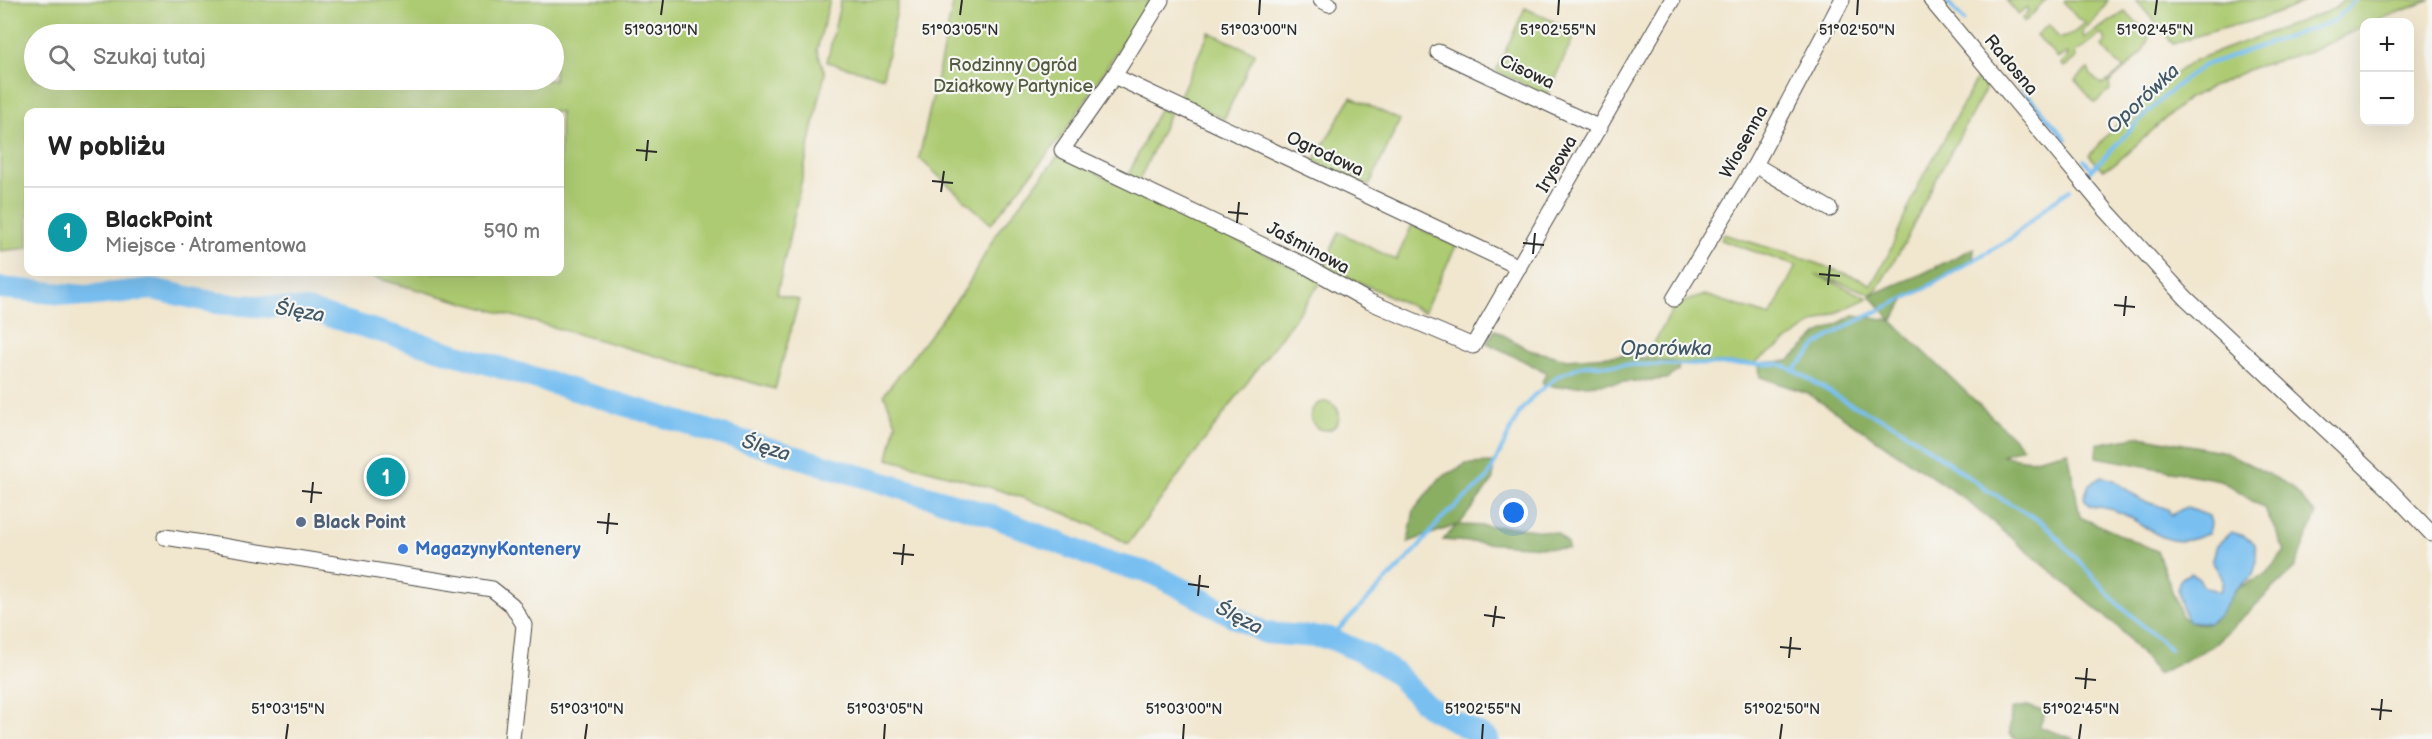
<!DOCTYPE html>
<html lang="pl">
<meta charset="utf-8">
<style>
body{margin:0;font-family:"Balsamiq Sans",sans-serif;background:#f6f6f6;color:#222}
.controls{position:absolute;right:18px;top:18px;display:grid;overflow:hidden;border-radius:12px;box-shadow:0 6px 24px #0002}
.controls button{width:54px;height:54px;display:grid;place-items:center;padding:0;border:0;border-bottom:2px solid #e0e0e0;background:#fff;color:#222;font:30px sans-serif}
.you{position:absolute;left:1514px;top:513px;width:21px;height:21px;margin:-15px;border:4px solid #fff;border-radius:50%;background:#1a73e8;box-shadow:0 0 0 9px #1a73e833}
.badge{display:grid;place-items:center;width:39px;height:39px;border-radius:50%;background:#0f766e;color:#fff;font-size:20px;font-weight:700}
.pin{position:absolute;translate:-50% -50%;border:3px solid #fff;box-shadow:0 2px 6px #0006}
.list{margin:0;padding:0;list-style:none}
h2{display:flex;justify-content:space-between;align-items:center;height:78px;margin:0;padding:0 24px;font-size:26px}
h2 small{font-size:20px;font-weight:400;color:#767676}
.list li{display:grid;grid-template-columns:39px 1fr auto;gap:18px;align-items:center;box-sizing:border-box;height:90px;padding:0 24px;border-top:2px solid #e0e0e0}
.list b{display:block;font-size:22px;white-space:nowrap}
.list p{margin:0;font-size:20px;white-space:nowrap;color:#767676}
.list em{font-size:20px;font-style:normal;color:#767676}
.icon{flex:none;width:33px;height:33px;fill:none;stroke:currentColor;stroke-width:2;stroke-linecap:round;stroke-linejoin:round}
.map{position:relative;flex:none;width:2432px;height:739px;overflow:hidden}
.search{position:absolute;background:#fff;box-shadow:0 6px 24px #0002;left:24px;top:24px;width:540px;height:66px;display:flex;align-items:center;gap:15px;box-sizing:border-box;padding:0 21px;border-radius:33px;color:#767676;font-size:22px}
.panel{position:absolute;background:#fff;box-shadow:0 6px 24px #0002;left:24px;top:108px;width:540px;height:168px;border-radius:12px}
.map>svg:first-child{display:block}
</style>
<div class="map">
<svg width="2432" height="739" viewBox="0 0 2432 739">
<rect width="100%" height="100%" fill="#f6f6f2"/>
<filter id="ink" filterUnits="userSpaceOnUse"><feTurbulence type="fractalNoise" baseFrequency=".0167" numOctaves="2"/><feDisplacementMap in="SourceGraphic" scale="12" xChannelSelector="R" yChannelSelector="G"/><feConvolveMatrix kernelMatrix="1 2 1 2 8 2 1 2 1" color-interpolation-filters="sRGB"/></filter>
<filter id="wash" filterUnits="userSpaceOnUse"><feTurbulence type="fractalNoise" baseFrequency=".008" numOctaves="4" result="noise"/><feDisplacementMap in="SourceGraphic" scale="24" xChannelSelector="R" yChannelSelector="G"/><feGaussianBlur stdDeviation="1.35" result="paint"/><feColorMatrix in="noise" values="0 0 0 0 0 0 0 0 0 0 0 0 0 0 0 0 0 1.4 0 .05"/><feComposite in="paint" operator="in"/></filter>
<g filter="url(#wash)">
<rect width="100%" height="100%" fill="#f1e6ce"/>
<path fill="#adcb72" stroke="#6c7b4e" stroke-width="1.5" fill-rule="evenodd" d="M 0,0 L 830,0 L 817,50 L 825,73 L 777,294 L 799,300 L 775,389 L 354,272 L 560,272 L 560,112 L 28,112 L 28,248 L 0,251 ZM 34,34 L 554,34 L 554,80 L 34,80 Z
M 841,0 L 899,0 L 883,77 L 827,62 Z
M 954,0 L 1150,0 L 1065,132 L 991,224 L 919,158 Z
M 2006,0 L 2046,0 L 2025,22 L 2022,19 L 2029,11 L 2027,7 L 2018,14 Z
M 2065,0 L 2108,0 L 2098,16 L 2082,32 L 2084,38 L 2125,12 L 2150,35 L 2142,53 L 2109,83 L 2110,90 L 2095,103 L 2075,80 L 2088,69 L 2091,75 L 2101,84 L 2110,80 L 2124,68 L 2116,63 L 2102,47 L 2106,42 L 2104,36 L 2100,35 L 2075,53 L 2076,58 L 2064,67 L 2061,64 L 2068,56 L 2067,53 L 2058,58 L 2036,35 L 2049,25 L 2059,38 C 2069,39 2077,30 2085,23 L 2084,21 L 2077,18 L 2064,2 Z
M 2136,0 L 2307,0 C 2265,23 2217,26 2173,44 Z
M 2342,0 L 2431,0 L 2372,22 L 2364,22 L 2364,26 L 2314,50 L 2252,68 L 2187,99 L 2115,164 L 2102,169 L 2089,155 L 2145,94 L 2195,60 L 2334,9 Z
M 1525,8 L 1576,32 L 1547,95 L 1496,71 Z
M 1209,32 L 1255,53 L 1224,119 L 1179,98 Z
M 1978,77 L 1986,88 L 1934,183 L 1903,246 L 1877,289 L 1872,294 L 1815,274 L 1868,298 L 1814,323 L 1754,363 L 1643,363 L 1675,305 L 1705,295 L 1770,316 L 1796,266 L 1721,240 L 1723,234 L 1790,254 L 1863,280 L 1871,285 L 1889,253 L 1918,186 Z
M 1351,97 L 1400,120 L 1369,186 L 1314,161 Z
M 1159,109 L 1170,113 L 1139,181 L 1128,176 Z
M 1059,155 L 1322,281 L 1128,544 C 1058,503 967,480 888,459 L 896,423 L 884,394 L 966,288 L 998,231 Z
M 1412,225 L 1456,246 L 1424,312 L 1324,266 L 1339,232 L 1396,260 Z
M1311 416a14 14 0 1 1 28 0a14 14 0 1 1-28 0Z"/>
<path fill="#8aaf64" stroke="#5a6d48" stroke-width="1.5" d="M 1974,248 L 1973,261 L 1906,299 L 1892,321 L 2023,447 L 2002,456 L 2030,460 L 2068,451 L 2080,517 L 2157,551 L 2182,617 C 2221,638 2219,603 2237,589 C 2245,583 2258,580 2266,573 C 2273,566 2279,558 2285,551 L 2265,509 L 2220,480 L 2096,457 L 2097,444 L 2141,436 L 2226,452 L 2291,486 L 2316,515 L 2294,569 L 2211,647 L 2158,674 L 2119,628 L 1965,499 L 1807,393 L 1760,377 L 1759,363 L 1789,361 L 1818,334 L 1854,315 L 1891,320 L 1870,295 L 1922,274 Z
M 1495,330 L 1529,350 L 1567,359 L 1622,355 L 1679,363 L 1678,371 L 1666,379 L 1557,387 L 1542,383 L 1546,372 L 1487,343 Z
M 1493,463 L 1493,480 L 1459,525 L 1513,527 L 1557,533 L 1567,543 L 1568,549 L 1443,540 L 1457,525 L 1408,542 L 1414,510 L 1440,478 L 1466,464 Z
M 2027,706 L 2046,712 L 2039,727 L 2075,739 L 2015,739 L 2010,734 L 2011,709 Z"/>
<path fill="#79c0f1" stroke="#52768e" stroke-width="1.5" d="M 2102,477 L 2114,480 L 2141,500 L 2168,509 L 2171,515 L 2186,507 L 2209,516 L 2211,523 L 2209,533 C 2173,550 2161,537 2131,518 C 2118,510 2104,507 2090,506 L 2084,498 L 2089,484 Z
M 2231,532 L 2244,536 L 2255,544 L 2257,561 L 2253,575 L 2235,590 L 2220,615 L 2208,623 L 2189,621 C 2183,612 2176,593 2179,582 C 2181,577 2187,575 2191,573 L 2199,578 L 2203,586 L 2219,592 C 2227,580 2220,573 2212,562 L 2217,545 Z"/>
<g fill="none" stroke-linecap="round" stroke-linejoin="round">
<path stroke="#79c0f1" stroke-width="4" d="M 1946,0 L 1964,21
M 1991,52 L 2066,139
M 2084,160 L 2092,169
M 2088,173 C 2127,137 2160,93 2205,65 L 2334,21 L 2355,0
M 1794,370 L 1846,402 L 1897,426 L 1987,490 L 2045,524 L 2118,604 L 2170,649
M 1330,638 L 1419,547 L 1441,519 L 1487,479 L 1519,413 L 1533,396 L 1561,374 L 1584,365 L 1779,364 L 1794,370 L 1819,343 L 1849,325 L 1922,290 L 2010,239 L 2052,202 L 2070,190"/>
<path stroke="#79c0f1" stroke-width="22" d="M 0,288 L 86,296 L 152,289 L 217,303 L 308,310 L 990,515 L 1103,561 L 1154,574 L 1265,633 L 1330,638 L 1369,656 L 1394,672 L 1427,706 L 1488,739"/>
</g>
</g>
<g filter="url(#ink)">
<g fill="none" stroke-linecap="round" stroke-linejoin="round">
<g stroke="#494743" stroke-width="17">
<path id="minor" d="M 1161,0 L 1114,76 L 1062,150 L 1304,265 L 1368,301 L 1473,346 L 1672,0
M 1321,0 L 1329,4
M 1931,0 L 2106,210 L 2186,298 L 2388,488 L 2432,534
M 1438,52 L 1600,128
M 1114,76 L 1519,267
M 1755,165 L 1830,209
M 1674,299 L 1755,165 L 1842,0
M 165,537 L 492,589 L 512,605 L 524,625 L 512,739"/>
</g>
<use href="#minor" stroke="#fff" stroke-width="15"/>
</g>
</g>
<path fill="none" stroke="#2b2b2b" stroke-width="2" d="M 661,15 L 663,0M 960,15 L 962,0M 1259,15 L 1260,0M 1558,15 L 1559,0M 1857,15 L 1858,0M 2155,15 L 2157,0M 636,150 L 657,152M 646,161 L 648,140M 932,181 L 953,183M 941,192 L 944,171M 1228,212 L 1248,214M 1237,223 L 1239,202M 1523,243 L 1544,245M 1533,254 L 1535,233M 1819,274 L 1840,276M 1828,285 L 1830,265M 2114,305 L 2135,307M 2124,316 L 2126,296M 302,491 L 322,493M 311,503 L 313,482M 597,522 L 618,524M 607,534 L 609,513M 893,553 L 914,555M 902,565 L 904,544M 1188,584 L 1209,587M 1198,596 L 1200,575M 1484,615 L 1505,618M 1493,627 L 1496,606M 1780,647 L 1801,649M 1789,658 L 1791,637M 2075,678 L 2096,680M 2085,689 L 2087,668M 2371,709 L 2392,711M 2380,720 L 2382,699M 286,739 L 288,724M 585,739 L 587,724M 884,739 L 885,724M 1183,739 L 1184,724M 1482,739 L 1483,724M 1780,739 L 1782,724M 2079,739 L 2081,724"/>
<circle fill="#5c6f8a" stroke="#f6f6f2" stroke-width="2" cx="301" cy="522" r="6"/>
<circle fill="#3f7fe0" stroke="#f6f6f2" stroke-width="2" cx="403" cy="549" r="6"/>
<g text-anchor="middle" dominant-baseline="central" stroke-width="4.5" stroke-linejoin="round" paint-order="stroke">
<g font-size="18" fill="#525b40" stroke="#f6f6f2">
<text x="1013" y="65">Rodzinny Ogród<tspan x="1013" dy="21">Działkowy Partynice</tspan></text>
</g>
<g font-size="18" fill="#2b2b2b" stroke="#f6f6f2">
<text transform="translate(2011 65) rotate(50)">Radosna</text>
<text transform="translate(1527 72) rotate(25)">Cisowa</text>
<text transform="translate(1744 142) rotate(-61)">Wiosenna</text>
<text transform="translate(1325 154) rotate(25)">Ogrodowa</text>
<text transform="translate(1557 164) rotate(-60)">Irysowa</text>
<text transform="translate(1308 248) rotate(28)">Jaśminowa</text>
</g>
<g font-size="18" font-weight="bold" fill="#4e5e75" stroke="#f6f6f2" text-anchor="start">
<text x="313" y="522">Black Point</text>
</g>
<g font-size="18" font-weight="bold" fill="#366cbe" stroke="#f6f6f2" text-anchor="start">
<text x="415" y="549">MagazynyKontenery</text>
</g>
<g font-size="20" font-style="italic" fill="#425866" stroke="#f6f6f2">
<text transform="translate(2143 99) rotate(-43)">Oporówka</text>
<text transform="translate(300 312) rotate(9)">Ślęza</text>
<text x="1666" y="349">Oporówka</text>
<text transform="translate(766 448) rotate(17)">Ślęza</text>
<text transform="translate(1239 618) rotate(27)">Ślęza</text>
</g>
</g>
<g font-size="15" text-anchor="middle" fill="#2b2b2b" stroke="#f6f6f2" stroke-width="4.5" stroke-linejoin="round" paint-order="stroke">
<text x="661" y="35">51°03'10"N</text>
<text x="960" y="35">51°03'05"N</text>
<text x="1259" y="35">51°03'00"N</text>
<text x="1558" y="35">51°02'55"N</text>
<text x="1857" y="35">51°02'50"N</text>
<text x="2155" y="35">51°02'45"N</text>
<text x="288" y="714">51°03'15"N</text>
<text x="587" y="714">51°03'10"N</text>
<text x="885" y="714">51°03'05"N</text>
<text x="1184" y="714">51°03'00"N</text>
<text x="1483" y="714">51°02'55"N</text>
<text x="1782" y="714">51°02'50"N</text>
<text x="2081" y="714">51°02'45"N</text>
</g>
</svg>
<div class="controls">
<button>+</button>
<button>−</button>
</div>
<div class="you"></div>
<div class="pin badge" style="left:386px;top:477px;background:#0f9aa8">1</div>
<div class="search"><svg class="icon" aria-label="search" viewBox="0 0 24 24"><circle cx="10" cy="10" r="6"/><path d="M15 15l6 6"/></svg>Szukaj tutaj</div>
<section class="panel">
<h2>W pobliżu<small></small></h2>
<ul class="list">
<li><span class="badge" style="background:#0f9aa8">1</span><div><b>BlackPoint</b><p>Miejsce · Atramentowa</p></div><em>590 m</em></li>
</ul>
</section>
</div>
